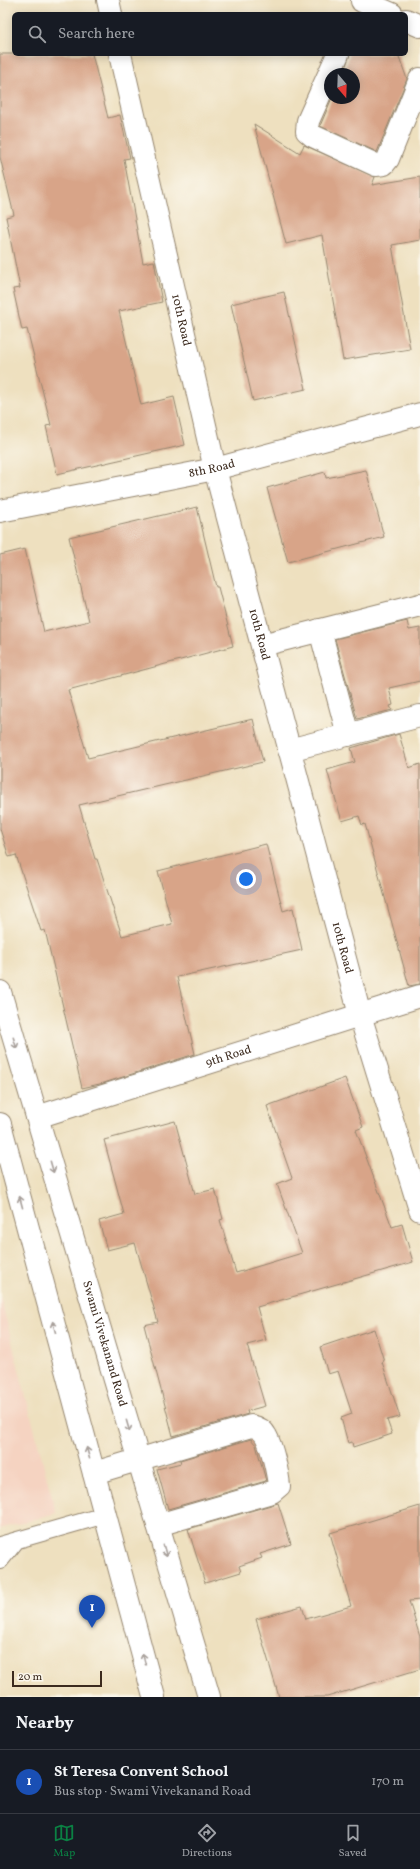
<!DOCTYPE html>
<meta charset="utf-8">
<style>
body{margin:0;font-family:Vollkorn,serif;background:#20242c;color:#f1f3f6}
.compass{position:absolute;left:324px;top:68px;width:36px;height:36px;border-radius:50%;background:#171b24;box-shadow:0 2px 10px #0003;rotate:161deg}
.scale{position:absolute;left:12px;bottom:10px;width:90px;box-sizing:border-box;padding-left:4px;border:2px solid #3b2a1e;border-top:0;font-size:11px;line-height:14px;white-space:nowrap;color:#3b2a1e;-webkit-text-stroke:3px #fbf7ec;paint-order:stroke}
.you{position:absolute;left:246px;top:879px;width:14px;height:14px;margin:-10px;border:3px solid #fff;border-radius:50%;background:#1a73e8;box-shadow:0 0 0 6px #1a73e833}
.badge{display:grid;place-items:center;width:26px;height:26px;border-radius:50%;background:#0b8043;color:#fff;font-size:13px;font-weight:700}
.pin{position:absolute;translate:-50% -33px;filter:drop-shadow(0 1px 2px #0008)}
.pin::after{content:'';position:absolute;top:21px;width:14px;height:12px;background:inherit;clip-path:polygon(0 0,100% 0,50% 100%)}
.list{margin:0;padding:0;list-style:none}
h2{display:flex;justify-content:space-between;align-items:center;height:52px;margin:0;padding:0 16px;font-size:17px}
h2 small{font-size:13px;font-weight:400;color:#9ea1a6}
.list li{display:grid;grid-template-columns:26px 1fr auto;gap:12px;align-items:center;box-sizing:border-box;height:64px;padding:0 16px;border-top:1px solid #363941}
.list b{display:block;font-size:15px;white-space:nowrap}
.list p{margin:0;font-size:13px;white-space:nowrap;color:#9ea1a6}
.list em{font-size:13px;font-style:normal;color:#9ea1a6}
.icon{flex:none;width:22px;height:22px;fill:none;stroke:currentColor;stroke-width:2;stroke-linecap:round;stroke-linejoin:round}
.map{position:relative;flex:none;width:420px;height:1697px;overflow:hidden}
.search{position:absolute;background:#171b24;box-shadow:0 2px 10px #0003;left:12px;right:12px;top:12px;height:44px;display:flex;align-items:center;gap:10px;box-sizing:border-box;padding:0 14px;border-radius:6px;color:#9ea1a6;font-size:15px}
.sheet{height:116px;background:#171b24}
nav{display:flex;justify-content:space-around;align-items:center;box-sizing:border-box;height:56px;border-top:1px solid #363941;background:#171b24;font-size:11px;color:#9ea1a6}
nav a{display:grid;justify-items:center;gap:2px}
nav .on{color:#0b8043}
.map>svg:first-child{display:block}
</style>
<div class="map">
<svg width="420" height="1697" viewBox="0 0 420 1697">
<rect width="100%" height="100%" fill="#fbf7ec"/>
<filter id="ink" filterUnits="userSpaceOnUse"><feTurbulence type="fractalNoise" baseFrequency=".025" numOctaves="2"/><feDisplacementMap in="SourceGraphic" scale="8" xChannelSelector="R" yChannelSelector="G"/><feConvolveMatrix kernelMatrix="1 2 1 2 8 2 1 2 1" color-interpolation-filters="sRGB"/></filter>
<filter id="wash" filterUnits="userSpaceOnUse"><feTurbulence type="fractalNoise" baseFrequency=".012" numOctaves="4" result="noise"/><feDisplacementMap in="SourceGraphic" scale="16" xChannelSelector="R" yChannelSelector="G"/><feGaussianBlur stdDeviation="0.9" result="paint"/><feColorMatrix in="noise" values="0 0 0 0 0 0 0 0 0 0 0 0 0 0 0 0 0 1.4 0 .05"/><feComposite in="paint" operator="in"/></filter>
<g filter="url(#wash)">
<rect width="100%" height="100%" fill="#eee0bf"/>
<path fill="#f5d3c1" d="M 0,1296 L 56,1513 L 0,1529 Z"/>
<g id="blocks">
<path fill="#d8a488" d="M 0,54 L 92,54 L 108,118 L 120,115 L 130,158 L 124,159 L 143,263 L 154,261 L 162,302 L 119,311 L 141,405 L 174,397 L 185,445 L 57,474 L 46,426 L 51,425 L 27,329 L 22,330 L 13,289 L 20,288 L 6,217 L 14,215 L 0,157 Z
M 350,54 L 398,54 L 407,79 L 377,152 L 320,126 L 332,98 L 354,98 L 354,74 L 343,74 Z
M 254,124 L 300,153 L 304,145 L 375,177 L 372,185 L 420,177 L 420,240 L 392,245 L 410,349 L 343,360 L 322,235 L 286,244 Z
M 284,292 L 306,389 L 253,401 L 231,304 Z
M 366,470 L 384,537 L 288,562 L 267,488 L 325,472 L 326,478 Z
M 197,507 L 216,587 L 218,587 L 233,646 L 68,690 L 88,758 L 253,719 L 263,762 L 79,805 L 95,859 L 97,859 L 122,936 L 172,924 L 158,871 L 266,844 L 283,911 L 293,908 L 302,950 L 177,977 L 195,1054 L 104,1083 L 82,1088 L 45,930 L 41,931 L 16,855 L 9,857 L 0,829 L 0,555 L 25,549 L 44,632 L 89,621 L 69,537 Z
M 407,621 L 409,630 L 420,628 L 420,681 L 389,688 L 393,705 L 390,706 L 392,710 L 357,719 L 335,639 Z
M 399,734 L 409,768 L 420,764 L 420,984 L 409,986 L 365,824 L 362,825 L 359,816 L 342,821 L 327,770 L 355,762 L 351,748 Z
M 345,1078 L 363,1127 L 356,1130 L 392,1227 L 402,1224 L 413,1262 L 257,1307 L 266,1340 L 247,1345 L 265,1406 L 247,1411 L 248,1414 L 173,1436 L 144,1325 L 158,1322 L 135,1243 L 107,1250 L 99,1221 L 124,1214 L 104,1140 L 175,1121 L 195,1194 L 215,1189 L 223,1219 L 220,1220 L 236,1273 L 302,1253 L 277,1184 L 292,1178 L 267,1106 Z
M 374,1329 L 384,1361 L 382,1362 L 400,1417 L 387,1420 L 392,1434 L 353,1447 L 352,1442 L 348,1443 L 341,1418 L 352,1414 L 338,1371 L 328,1374 L 320,1347 Z
M 251,1439 L 256,1445 L 266,1481 L 168,1509 L 157,1469 L 181,1463 L 180,1460 Z
M 278,1503 L 291,1544 L 260,1554 L 262,1558 L 239,1566 L 241,1572 L 205,1583 L 188,1529 Z
M 420,1506 L 420,1600 L 409,1601 L 420,1637 L 420,1669 L 327,1697 L 279,1697 L 256,1619 L 302,1606 L 306,1619 L 351,1606 L 330,1533 Z"/>
</g>
</g>
<g filter="url(#ink)">
<use href="#blocks" fill-opacity="0" stroke="#94856e" stroke-width="1"/>
<g fill="none" stroke-linecap="round" stroke-linejoin="round">
<g stroke="#94856e" stroke-width="18">
<path id="lane" d="M 0,1545 L 105,1515
M 0,1561 L 17,1540"/>
</g>
<g stroke="#94856e" stroke-width="24">
<g id="street">
<path d="M 108,0 L 111,14"/>
<path d="M 362,1 L 392,14"/>
<path d="M 406,20 L 420,26"/>
<path id="s1" d="M 120,54 L 215,469 L 360,1015 L 420,1210"/>
<path d="M 338,54 L 308,121 L 307,131 L 313,136 L 376,165 L 384,164 L 388,159 L 420,79"/>
<path id="s2" d="M 0,511 L 215,469 L 420,414"/>
<path d="M 320,630 L 348,735"/>
<path d="M 262,645 L 420,605"/>
<path d="M 289,750 L 420,716"/>
<path id="s3" d="M 37,1117 L 420,996"/>
<path d="M 94,1473 L 251,1426 C 257,1427 263,1430 266,1436 C 272,1447 278,1474 279,1486 L 272,1492 L 158,1525"/>
</g>
</g>
<g stroke="#94856e" stroke-width="24">
<g id="primary">
<path id="s4" d="M 0,992 L 209,1697"/>
<path d="M 0,1124 L 154,1697"/>
</g>
</g>
<use href="#lane" stroke="#fff" stroke-width="16"/>
<use href="#street" stroke="#fff" stroke-width="22"/>
<use href="#primary" stroke="#fff" stroke-width="22"/>
</g>
<defs><path id="oneway-shaft" d="M-6 0H5M1.5-3L5.5 0L1.5 3" fill="none" stroke-width="1.6" stroke-linecap="round" stroke-linejoin="round"/></defs>
<g stroke="#a79f9a">
<use href="#oneway-shaft" transform="translate(15 1043) rotate(73)"/>
<use href="#oneway-shaft" transform="translate(52 1167) rotate(74)"/>
<use href="#oneway-shaft" transform="translate(21 1202) rotate(-105)"/>
<use href="#oneway-shaft" transform="translate(54 1327) rotate(-105)"/>
<use href="#oneway-shaft" transform="translate(128 1426) rotate(74)"/>
<use href="#oneway-shaft" transform="translate(88 1453) rotate(-105)"/>
<use href="#oneway-shaft" transform="translate(165 1551) rotate(74)"/>
<use href="#oneway-shaft" transform="translate(144 1659) rotate(-105)"/>
</g>
</g>
<g text-anchor="middle" dominant-baseline="central" stroke-width="4" stroke-linejoin="round" paint-order="stroke">
<g font-size="12" fill="#3b2a1e" stroke="#fbf7ec">
<text stroke="none"><textPath href="#s1" startOffset="273">10th Road</textPath></text>
<text stroke="none"><textPath href="#s2" startOffset="216">8th Road</textPath></text>
<text stroke="none"><textPath href="#s1" startOffset="597">10th Road</textPath></text>
<text stroke="none"><textPath href="#s1" startOffset="921">10th Road</textPath></text>
<text stroke="none"><textPath href="#s3" startOffset="201">9th Road</textPath></text>
<text stroke="none"><textPath href="#s4" startOffset="367">Swami Vivekanand Road</textPath></text>
</g>
</g>
</svg>
<svg class="compass" viewBox="-18 -18 36 36"><path d="M0-13l5 13h-10z" fill="#e53935"/><path d="M0 13l5-13h-10z" fill="#9ea1a6"/></svg>
<div class="scale">20 m</div>
<div class="you"></div>
<div class="pin badge" style="left:92px;top:1628px;background:#1a4fb4">1</div>
<div class="search"><svg class="icon" aria-label="search" viewBox="0 0 24 24"><circle cx="10" cy="10" r="6"/><path d="M15 15l6 6"/></svg>Search here</div>
</div>
<section class="sheet">
<h2>Nearby<small></small></h2>
<ul class="list">
<li><span class="badge" style="background:#1a4fb4">1</span><div><b>St Teresa Convent School</b><p>Bus stop · Swami Vivekanand Road</p></div><em>170 m</em></li>
</ul>
</section>
<nav>
<a class="on"><svg class="icon" aria-label="map" viewBox="0 0 24 24"><path d="M3 6l6-2 6 2 6-2v14l-6 2-6-2-6 2zM9 4v14M15 6v14"/></svg>Map</a>
<a><svg class="icon" aria-label="directions" viewBox="0 0 24 24"><path d="M12 3l9 9-9 9-9-9zM9 14v-3h6M13 9l2 2-2 2"/></svg>Directions</a>
<a><svg class="icon" aria-label="saved" viewBox="0 0 24 24"><path d="M7 4h10v16l-5-4-5 4z"/></svg>Saved</a>
</nav>
